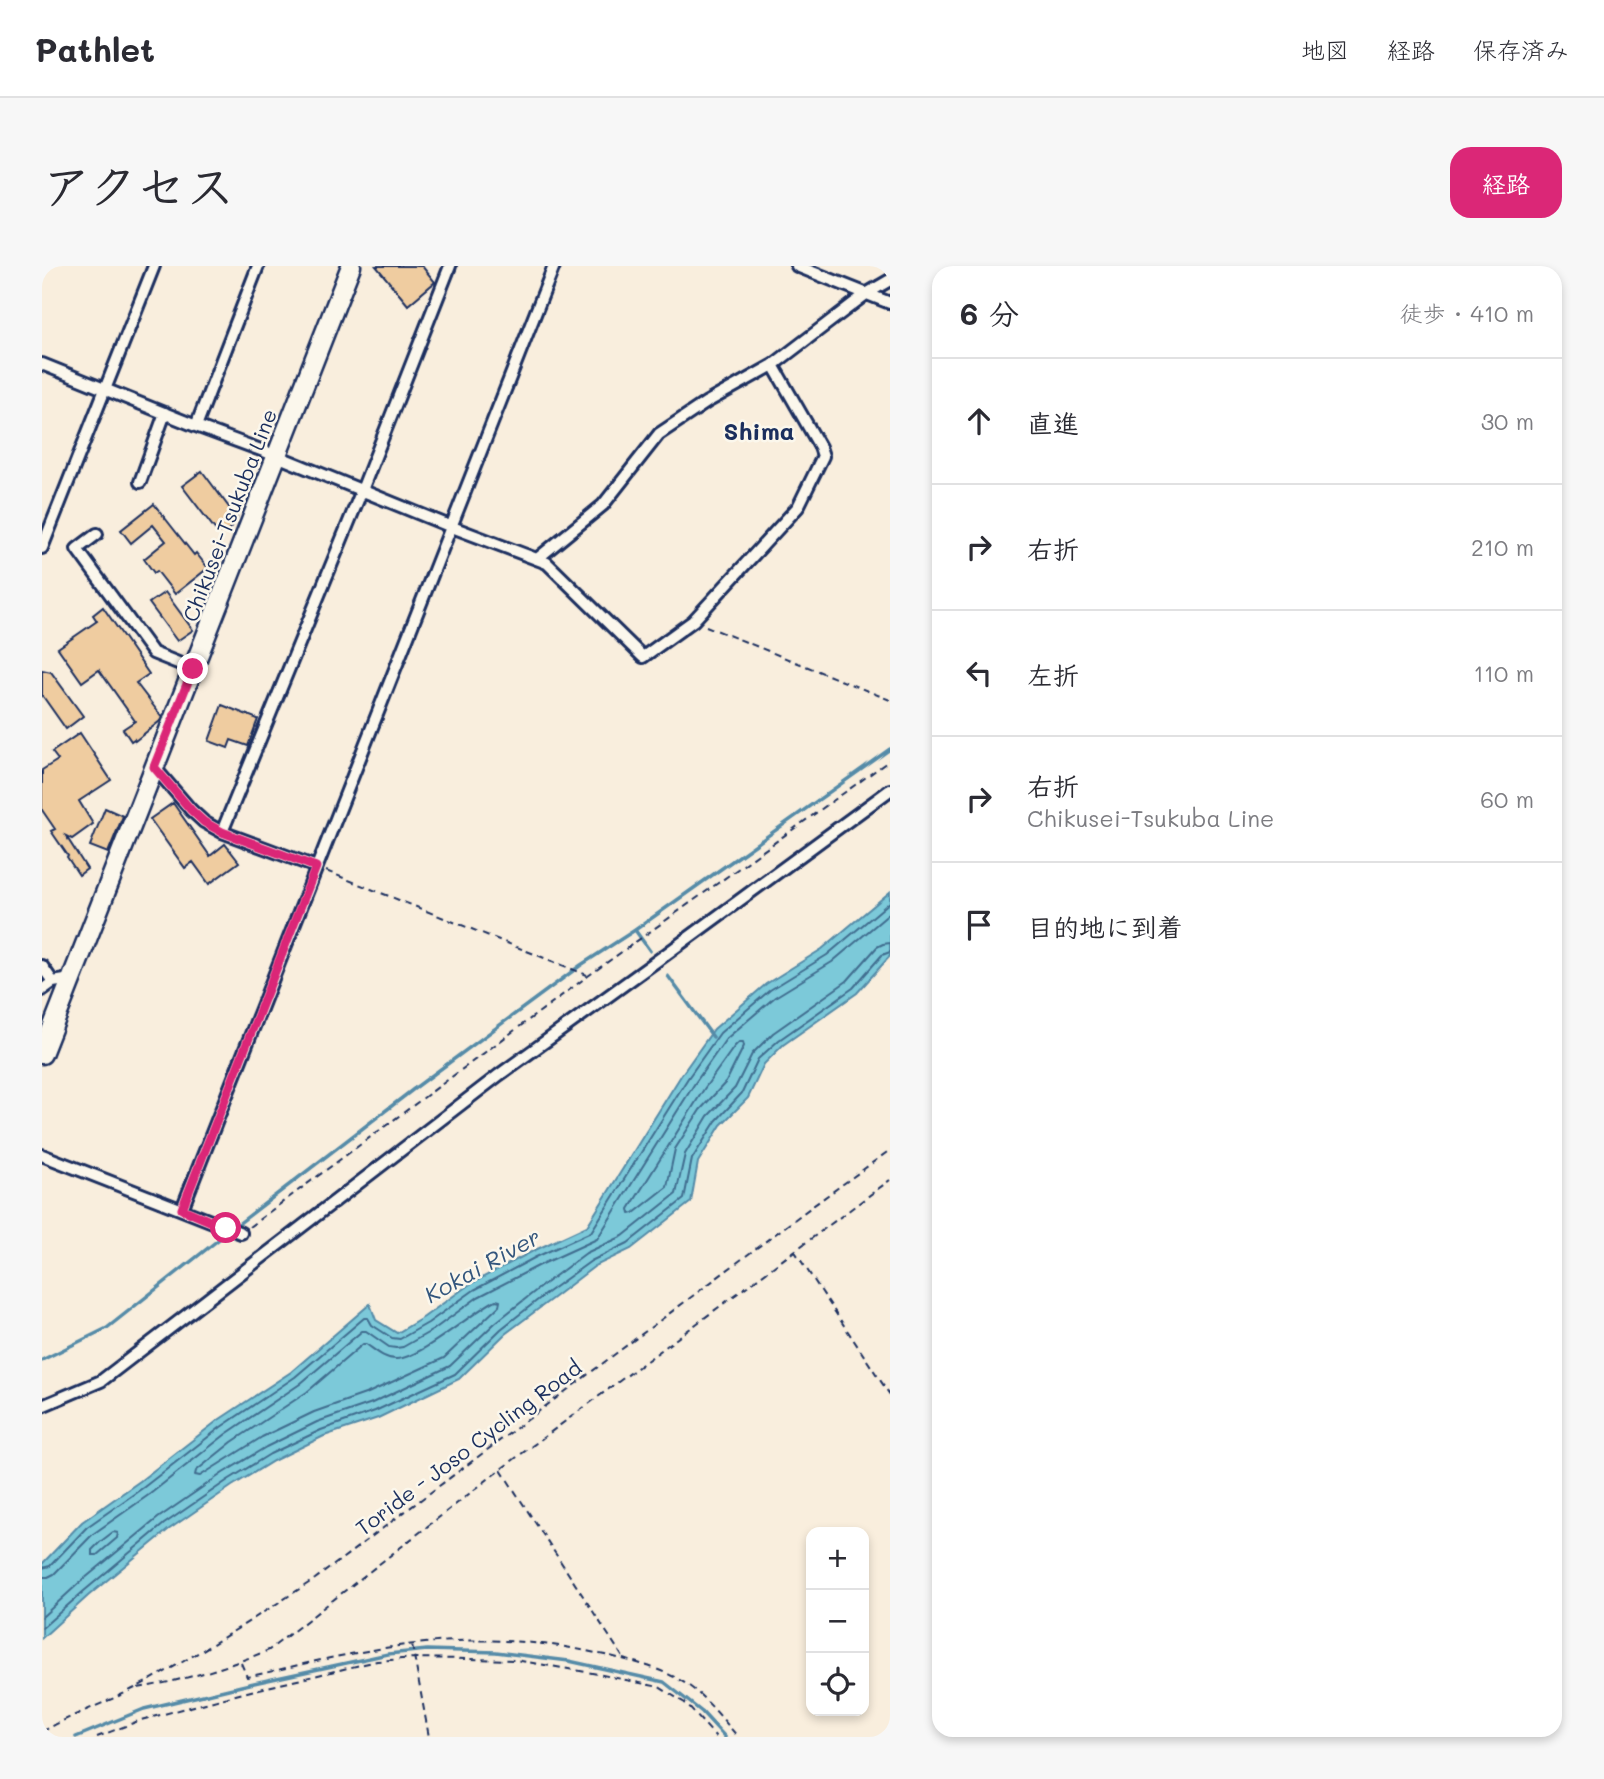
<!DOCTYPE html>
<html lang="ja">
<meta charset="utf-8">
<style>
body{margin:0;font-family:Mali,"Klee One",sans-serif;background:#f7f7f7;color:#2b2b33}
.controls{position:absolute;right:21px;bottom:21px;display:grid;overflow:hidden;border-radius:14px;box-shadow:0 4px 10px #0003}
.controls button{width:63px;height:63px;display:grid;place-items:center;padding:0;border:0;border-bottom:2px solid #e1e1e2;background:#fff;color:#2b2b33;font:35px sans-serif}
.stop{position:absolute;width:21px;height:21px;margin:-16px;border:5px solid #db2777;border-radius:50%;background:#fff}
.stop.end{background:#db2777;border-color:#fff;box-shadow:0 2px 7px #0008}
.list{margin:0;padding:0;list-style:none}
h2{display:flex;justify-content:space-between;align-items:center;height:91px;margin:0;padding:0 28px;font-size:30px}
h2 small{font-size:23px;font-weight:400;color:#7c7c81}
.list li{display:grid;grid-template-columns:46px 1fr auto;gap:21px;align-items:center;box-sizing:border-box;height:126px;padding:0 28px;border-top:2px solid #e1e1e2}
.list b{display:block;font-size:26px;white-space:nowrap}
.list p{margin:0;font-size:23px;white-space:nowrap;color:#7c7c81}
.list em{font-size:23px;font-style:normal;color:#7c7c81}
.icon{flex:none;width:38px;height:38px;fill:none;stroke:currentColor;stroke-width:2;stroke-linecap:round;stroke-linejoin:round}
.map{position:relative;flex:none;width:848px;height:1471px;overflow:hidden;border-radius:21px}
header{display:flex;align-items:center;gap:42px;box-sizing:border-box;height:98px;padding:0 35px;background:#fff;border-bottom:2px solid #e1e1e2}
header strong{font-size:33px}
nav{display:flex;gap:38px;margin-inline-start:auto;font-size:24px}
.intro{display:flex;align-items:center;justify-content:space-between;box-sizing:border-box;height:168px;padding:0 42px}
h1{margin:0;font-size:49px}
.button{padding:18px 32px;border-radius:21px;background:#db2777;color:#fff;font-size:24px;font-weight:700}
main{display:flex;gap:42px;padding:0 42px}
aside{flex:1;background:#fff;border-radius:21px;box-shadow:0 4px 10px #0003}
.map>svg:first-child{display:block}
</style>
<header>
<strong>Pathlet</strong>
<nav><a>地図</a><a>経路</a><a>保存済み</a></nav>
</header>
<div class="intro"><h1>アクセス</h1><a class="button">経路</a></div>
<main>
<div class="map">
<svg width="848" height="1471" viewBox="0 0 848 1471">
<rect width="100%" height="100%" fill="#f9eedd"/>
<filter id="ink" filterUnits="userSpaceOnUse"><feTurbulence type="fractalNoise" baseFrequency=".0143" numOctaves="2"/><feDisplacementMap in="SourceGraphic" scale="14" xChannelSelector="R" yChannelSelector="G"/><feConvolveMatrix kernelMatrix="1 2 1 2 8 2 1 2 1" color-interpolation-filters="sRGB"/></filter>
<g filter="url(#ink)">
<path fill="#7bc9d9" stroke="#558ba8" stroke-width="2" d="M 848,626 L 848,690 L 815,727 L 741,779 L 722,798 L 706,832 L 679,859 L 656,896 L 649,936 L 589,983 L 553,1000 L 511,1032 L 463,1068 L 417,1113 L 336,1152 L 282,1170 L 231,1195 L 190,1220 L 126,1264 L 46,1330 L 0,1372 L 0,1298 L 40,1256 L 98,1215 L 175,1155 L 249,1106 L 328,1038 L 334,1054 L 355,1067 L 382,1051 L 428,1018 L 491,985 L 545,960 L 640,808 L 672,763 L 724,718 L 780,683 Z"/>
<g fill="none" stroke-linecap="round" stroke-linejoin="round">
<path stroke="#416d8f" stroke-width="2" d="M 697,776 L 701,776 L 702,780 L 684,816 L 658,844 L 633,883 L 625,921 L 592,947 L 588,948 L 587,943 L 662,823 L 692,781 Z
M 454,1034 L 458,1035 L 457,1040 L 402,1092 L 326,1127 L 272,1146 L 220,1171 L 158,1210 L 153,1209 L 154,1205 L 190,1176 L 265,1126 L 321,1078 L 324,1078 C 333,1084 342,1093 354,1093 C 378,1093 430,1046 454,1034 Z
M 71,1266 L 76,1267 L 75,1272 L 55,1289 L 50,1289 L 50,1284 L 58,1276 Z
M 0,1302 L 8,1300 L 45,1261 L 102,1221 L 179,1161 L 253,1111 L 322,1052 L 326,1052 L 330,1059 L 350,1072 L 358,1073 L 386,1057 L 432,1024 L 494,991 L 549,966 L 646,812 L 678,767 L 728,724 L 785,689 L 848,636
M 0,1311 L 6,1311 L 12,1308 L 51,1268 L 108,1228 L 184,1168 L 258,1118 L 320,1065 L 324,1065 L 347,1081 L 354,1082 L 361,1081 L 391,1064 L 436,1031 L 498,999 L 555,973 L 653,817 L 684,773 L 733,731 L 790,696 L 848,647
M 0,1351 L 36,1318 L 116,1252 L 181,1207 L 224,1181 L 275,1156 L 330,1137 L 408,1100 L 453,1057 L 501,1019 L 544,987 L 581,970 L 634,928 L 643,888 L 666,850 L 693,822 L 710,788 L 731,767 L 805,715 L 835,681 L 841,678 L 848,677
M 0,1362 L 42,1325 L 122,1258 L 186,1214 L 228,1188 L 279,1164 L 333,1145 L 413,1108 L 459,1063 L 506,1026 L 549,995 L 586,977 L 642,933 L 650,893 L 674,855 L 700,827 L 716,793 L 737,774 L 811,722 L 840,689 L 848,686"/>
<path stroke="#558ba8" stroke-width="3.5" d="M 593,664 L 608,685
M 626,710 L 671,771
M 0,1094 L 65,1062 L 195,959 L 373,822 L 539,699 L 593,664 L 848,483
M 34,1471 L 102,1443 L 212,1417 L 346,1388 L 385,1384 L 454,1386 L 527,1395 L 622,1416 L 660,1446 L 683,1471"/>
</g>
<path fill="#efcca0" stroke="#1b2f5e" stroke-width="2" d="M 334,0 L 380,0 L 393,16 L 366,39 Z
M 160,205 L 195,252 L 188,263 L 181,266 L 175,266 L 140,220 Z
M 112,238 L 152,289 L 154,287 L 166,302 L 133,328 L 115,305 L 112,307 L 102,293 L 124,275 L 111,259 L 89,277 L 79,264 Z
M 123,326 L 151,364 L 135,375 L 107,337 Z
M 61,341 L 107,408 L 94,417 L 120,451 L 118,455 L 93,475 L 92,473 L 89,475 L 81,463 L 93,455 L 57,404 L 40,416 L 16,382 L 55,355 L 51,349 Z
M 0,404 L 9,406 L 41,450 L 24,463 L 0,429 Z
M 180,439 L 216,453 L 206,480 L 189,474 L 186,482 L 167,475 Z
M 38,467 L 69,514 L 37,535 L 51,558 L 30,573 L 24,570 L 45,603 L 37,609 L 25,591 L 26,590 L 9,565 L 13,563 L 0,544 L 0,504 L 16,494 L 10,486 Z
M 131,537 L 168,590 L 183,578 L 197,596 L 167,618 L 151,596 L 143,602 L 108,553 Z
M 63,542 L 81,550 L 66,587 L 48,580 Z"/>
<g fill="none" stroke-linecap="round" stroke-linejoin="round">
<g stroke="#1b2f5e" stroke-width="16">
<path id="street" d="M 755,0 L 848,37
M 0,98 L 154,160 L 235,190 L 410,261 L 505,297 L 601,391 L 651,355 L 756,241 L 781,190 L 778,181 L 731,99
M 154,160 L 216,0
M 98,216 L 123,147
M 55,268 L 35,283 L 111,387 L 151,403
M 0,282 L 112,0
M 495,293 L 561,239 L 617,168 L 665,136 L 731,99 L 824,28 L 848,14
M 112,501 L 149,544 L 162,556 L 180,566 L 274,601
M 180,566 L 320,224 L 408,0
M 0,700 L 11,716
M 0,724 L 11,716 L 29,713
M 0,889 L 199,967
M 140,943 L 512,0
M 0,1140 L 59,1115 L 457,809 L 623,689 L 848,524"/>
</g>
<g stroke="#1b2f5e" stroke-width="23">
<path id="primary" d="M 0,788 L 309,0"/>
</g>
<path stroke="#1b2f5e" stroke-width="2" stroke-dasharray="7 5" stroke-linecap="butt" d="M 664,360 L 848,434
M 284,605 L 545,709
M 207,961 L 546,710 L 848,494
M 752,984 L 848,1129
M 459,1204 L 582,1393
M 370,1379 L 387,1471
M 199,1397 L 205,1411 C 245,1402 284,1392 325,1385 C 400,1371 484,1370 558,1388 C 582,1393 608,1399 630,1410 C 657,1422 677,1449 696,1471
M 96,1422 C 140,1415 185,1401 227,1384 L 459,1203 L 848,914
M 0,1466 C 30,1448 62,1438 93,1422 C 155,1390 214,1351 273,1313 L 768,942 L 848,884
M 55,1471 L 99,1454 L 209,1425 L 335,1395 L 373,1392 L 473,1394 L 556,1408 L 617,1421 L 643,1437 L 674,1471"/>
<use href="#street" stroke="#fbf7ec" stroke-width="10"/>
<use href="#primary" stroke="#fbf7ec" stroke-width="18"/>
</g>
</g>
<g fill="none" stroke-linecap="round" stroke-linejoin="round" filter="url(#ink)">
<path stroke="#db2777" stroke-width="9" d="M 151,403 L 112,501 L 149,544 L 162,556 L 180,566 L 274,601 L 140,943 L 184,962"/>
</g>
<g text-anchor="middle" dominant-baseline="central" stroke-width="5" stroke-linejoin="round" paint-order="stroke">
<g font-size="21" fill="#1b2f5e" stroke="#fbf7ec">
<text transform="translate(187 249) rotate(-69)">Chikusei-Tsukuba Line</text>
<text transform="translate(426 1181) rotate(-37)">Toride - Joso Cycling Road</text>
</g>
<g font-size="23" font-style="italic" fill="#33567d" stroke="#fbf7ec">
<text transform="translate(440 999) rotate(-29)">Kokai River</text>
</g>
<g font-size="24" font-weight="bold" fill="#1b2f5e" stroke="#fbf7ec">
<text x="717" y="164">Shima</text>
</g>
</g>
</svg>
<div class="controls">
<button>+</button>
<button>−</button>
<button><svg class="icon" aria-label="locate" viewBox="0 0 24 24"><circle cx="12" cy="12" r="6"/><path d="M12 2v4M12 18v4M2 12h4M18 12h4"/></svg></button>
</div>
<div class="stop" style="left:184px;top:962px"></div>
<div class="stop end" style="left:151px;top:403px"></div>
</div>
<aside>
<h2>6 分<small>徒歩 · 410 m</small></h2>
<ul class="list">
<li><svg class="icon" aria-label="ahead" viewBox="0 0 24 24"><path d="M12 20V5M6 11l6-6 6 6"/></svg><div><b>直進</b></div><em>30 m</em></li>
<li><svg class="icon" aria-label="right" viewBox="0 0 24 24"><path d="M7 20v-9h11M14 6l5 5-5 5"/></svg><div><b>右折</b></div><em>210 m</em></li>
<li><svg class="icon" aria-label="left" viewBox="0 0 24 24"><path d="M17 20v-9H6M10 6l-5 5 5 5"/></svg><div><b>左折</b></div><em>110 m</em></li>
<li><svg class="icon" aria-label="right" viewBox="0 0 24 24"><path d="M7 20v-9h11M14 6l5 5-5 5"/></svg><div><b>右折</b><p>Chikusei-Tsukuba Line</p></div><em>60 m</em></li>
<li><svg class="icon" aria-label="arrive" viewBox="0 0 24 24"><path d="M6 21V4h12l-3 4 3 4H6"/></svg><div><b>目的地に到着</b></div></li>
</ul>
</aside>
</main>
